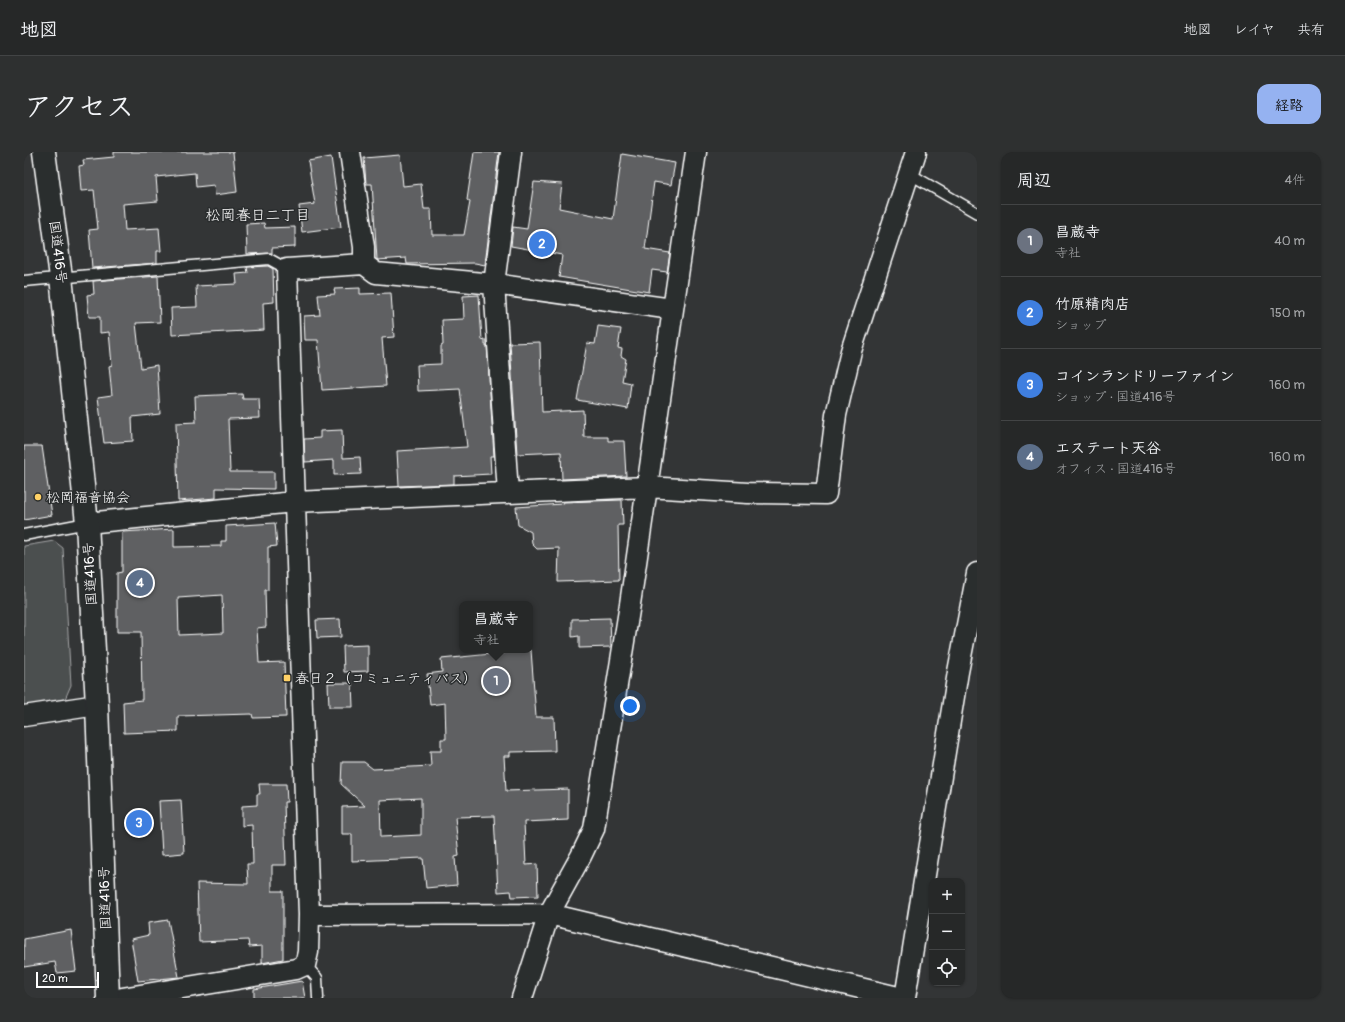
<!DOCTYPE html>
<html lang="ja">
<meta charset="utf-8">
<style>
body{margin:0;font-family:Pangolin,"Klee One",sans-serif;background:#2e3030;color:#f1f3f6}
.controls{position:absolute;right:12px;bottom:12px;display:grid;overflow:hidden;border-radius:8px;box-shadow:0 1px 3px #0004}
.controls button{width:36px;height:36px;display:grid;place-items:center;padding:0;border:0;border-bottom:1px solid #424445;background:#262828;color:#f1f3f6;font:20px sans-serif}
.scale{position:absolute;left:12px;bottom:10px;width:63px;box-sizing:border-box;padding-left:4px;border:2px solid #fff;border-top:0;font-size:11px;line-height:14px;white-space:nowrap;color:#fff;-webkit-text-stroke:3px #2a2d2e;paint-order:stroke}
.you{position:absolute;left:606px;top:554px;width:14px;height:14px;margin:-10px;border:3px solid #fff;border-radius:50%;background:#1a73e8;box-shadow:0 0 0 6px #1a73e833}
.badge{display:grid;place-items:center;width:26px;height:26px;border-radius:50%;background:#95b2f1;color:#fff;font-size:13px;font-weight:700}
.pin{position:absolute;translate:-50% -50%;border:2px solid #fff;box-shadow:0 1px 4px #0006}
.popup{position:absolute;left:435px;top:449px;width:74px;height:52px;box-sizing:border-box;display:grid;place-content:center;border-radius:8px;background:#262828;filter:drop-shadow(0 1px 3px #0005);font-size:13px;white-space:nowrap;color:#a4a6a8}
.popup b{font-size:15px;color:#f1f3f6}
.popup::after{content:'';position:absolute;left:50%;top:100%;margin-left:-8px;border:8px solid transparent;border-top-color:#262828}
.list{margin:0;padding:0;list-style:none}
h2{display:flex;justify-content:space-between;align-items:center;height:52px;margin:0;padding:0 16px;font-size:17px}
h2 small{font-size:13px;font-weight:400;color:#a4a6a8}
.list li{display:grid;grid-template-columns:26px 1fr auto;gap:12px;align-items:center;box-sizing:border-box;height:72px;padding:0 16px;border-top:1px solid #424445}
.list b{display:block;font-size:15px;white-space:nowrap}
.list p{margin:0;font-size:13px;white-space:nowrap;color:#a4a6a8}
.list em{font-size:13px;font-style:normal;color:#a4a6a8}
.icon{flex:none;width:22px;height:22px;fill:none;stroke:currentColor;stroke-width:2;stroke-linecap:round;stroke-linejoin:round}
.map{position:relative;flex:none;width:953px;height:846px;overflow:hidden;border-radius:12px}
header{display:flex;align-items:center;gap:24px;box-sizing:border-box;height:56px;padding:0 20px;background:#262828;border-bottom:1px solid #424445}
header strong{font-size:19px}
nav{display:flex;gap:22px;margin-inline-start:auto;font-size:14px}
.intro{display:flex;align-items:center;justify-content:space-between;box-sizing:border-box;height:96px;padding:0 24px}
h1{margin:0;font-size:28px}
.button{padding:10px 18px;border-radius:12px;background:#95b2f1;color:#111;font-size:14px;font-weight:700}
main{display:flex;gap:24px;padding:0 24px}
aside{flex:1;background:#262828;border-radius:12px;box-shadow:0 1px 3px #0004}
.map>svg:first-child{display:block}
</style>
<header>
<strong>地図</strong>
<nav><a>地図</a><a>レイヤ</a><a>共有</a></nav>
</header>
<div class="intro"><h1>アクセス</h1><a class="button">経路</a></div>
<main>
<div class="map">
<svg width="953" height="846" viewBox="0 0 953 846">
<rect width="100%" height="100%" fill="#333536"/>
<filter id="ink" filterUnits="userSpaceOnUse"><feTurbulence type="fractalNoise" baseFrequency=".025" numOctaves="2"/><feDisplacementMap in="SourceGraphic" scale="8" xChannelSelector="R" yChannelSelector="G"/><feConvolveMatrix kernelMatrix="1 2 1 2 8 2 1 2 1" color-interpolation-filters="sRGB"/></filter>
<g filter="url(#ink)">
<path fill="#4c4f50" stroke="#a6a7a8" d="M 30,389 L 39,396 L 47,533 L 41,547 L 0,554 L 0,394 Z"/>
<path fill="#5f6162" stroke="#fff" fill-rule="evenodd" d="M 90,0 L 209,0 L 213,40 L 191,43 L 190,33 L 172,35 L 171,21 L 132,25 L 134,49 L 99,52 L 101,78 L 135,76 L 137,99 L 133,99 L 133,111 L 68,116 L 65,78 L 74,77 L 70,38 L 57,39 L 55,14 L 60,13 L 59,8 L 90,5 Z
M 450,0 L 475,0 L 461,113 L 451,111 L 383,112 L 382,106 L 353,108 L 348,32 L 342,32 L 340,6 L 376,3 L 379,34 L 397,32 L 400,57 L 407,57 L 408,83 L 440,83 L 446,50 L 443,48 Z
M 598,2 L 651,11 L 647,33 L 630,30 L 621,97 L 646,101 L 643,120 L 628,118 L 625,140 L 535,125 L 538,103 L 487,94 L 489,75 L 503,77 L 510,30 L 538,32 L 535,56 L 589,67 Z
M 307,5 L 317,75 L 278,80 L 275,54 L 291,52 L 284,9 Z
M 240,71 L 241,76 L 271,75 L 271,95 L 248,96 L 248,101 L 223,102 L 222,72 Z
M 244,114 L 249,117 L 250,150 L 239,151 L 240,178 L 148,183 L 147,156 L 173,155 L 172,134 L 213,132 L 212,122 L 224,121 L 223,115 Z
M 134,124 L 136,170 L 112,171 L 117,216 L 133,213 L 136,262 L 108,265 L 109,289 L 80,291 L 74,245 L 88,243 L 85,214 L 88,213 L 85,180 L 76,181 L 76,165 L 65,165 L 63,143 L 70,142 L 69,129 Z
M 336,136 L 336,142 L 367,141 L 370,185 L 358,186 L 362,234 L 298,238 L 294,188 L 281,188 L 280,164 L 296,163 L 294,143 L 311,142 L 310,137 Z
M 455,143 L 458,188 L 461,187 L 461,193 L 463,193 L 470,304 L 466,304 L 467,322 L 430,324 L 430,332 L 375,334 L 373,299 L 443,295 L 436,237 L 394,239 L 393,213 L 417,212 L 417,194 L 419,193 L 418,168 L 440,167 L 439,144 Z
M 574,174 L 597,177 L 594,196 L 598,197 L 597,204 L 602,207 L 598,229 L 607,231 L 604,257 L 553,248 L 563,191 L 571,192 Z
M 516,190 L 518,260 L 559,258 L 560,285 L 584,285 L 584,289 L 600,289 L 602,324 L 538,327 L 537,300 L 493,302 L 486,191 Z
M 218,242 L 219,247 L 235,247 L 236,266 L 204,267 L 206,320 L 250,320 L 250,337 L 192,336 L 192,346 L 154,349 L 152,271 L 172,270 L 171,244 Z
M 318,278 L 319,306 L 336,305 L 337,322 L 310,323 L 310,308 L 281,310 L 280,287 L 296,286 L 296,279 Z
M 0,294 L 18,294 L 28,363 L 0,368 Z
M 598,348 L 599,373 L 594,373 L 595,428 L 534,430 L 535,396 L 513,397 L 508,392 L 507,380 L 494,373 L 492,355 L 539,352 L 539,350 Z
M 251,371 L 253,394 L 244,395 L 244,438 L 241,438 L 242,475 L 233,476 L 235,511 L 260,510 L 262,565 L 229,566 L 228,562 L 154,564 L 154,579 L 100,581 L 99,550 L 118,548 L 117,480 L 93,480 L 93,421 L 98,420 L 98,380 L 150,377 L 150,395 L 197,394 L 197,389 L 202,389 L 202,374 ZM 198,443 L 199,481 L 155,483 L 154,446 Z
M 586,466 L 587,495 L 555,496 L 555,484 L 548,485 L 548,467 Z
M 316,467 L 317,485 L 293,486 L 292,468 Z
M 344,493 L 344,519 L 320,520 L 319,494 Z
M 507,498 L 512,565 L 530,565 L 531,599 L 486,600 L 486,604 L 480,604 L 482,639 L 544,637 L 544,668 L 500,670 L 502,713 L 513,712 L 514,744 L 488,745 L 487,739 L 474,740 L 470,664 L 431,665 L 435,704 L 431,705 L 433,733 L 402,736 L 399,706 L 328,709 L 328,682 L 318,682 L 318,655 L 341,654 L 317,632 L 318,610 L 340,610 L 349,617 L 407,614 L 406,599 L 417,599 L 417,587 L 422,587 L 421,551 L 406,553 L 403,522 L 418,520 L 417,507 ZM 397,646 L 397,683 L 357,685 L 356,648 Z
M 304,531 L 328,531 L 329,555 L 305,555 Z
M 235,632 L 262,632 L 263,650 L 260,650 L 262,713 L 248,713 L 248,739 L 259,739 L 259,807 L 238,811 L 238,794 L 225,795 L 224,788 L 175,790 L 173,731 L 224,732 L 223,712 L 229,712 L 228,673 L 218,674 L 218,654 L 233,653 L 233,642 L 236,642 Z
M 157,648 L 160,701 L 138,703 L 135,649 Z
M 144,768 L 155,825 L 114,829 L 107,787 L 125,783 L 124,771 Z
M 47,778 L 52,819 L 33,821 L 31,810 L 0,815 L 0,787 Z
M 278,829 L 281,846 L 230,846 L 230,837 Z"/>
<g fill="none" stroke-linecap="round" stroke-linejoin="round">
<g stroke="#fff" stroke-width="13">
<path id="service" d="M 886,22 L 953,61
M 0,129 L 245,107 L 263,117
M 0,383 L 63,371
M 281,813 L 293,826 L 294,846"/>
</g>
<g stroke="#fff" stroke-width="23">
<path id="minor" d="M 326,0 L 340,95 L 340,112
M 484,341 L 470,132 L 487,0
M 63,371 L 270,350 L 623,335 L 724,341 L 802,342 L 812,263 L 827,199 L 892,0
M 0,564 L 73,553
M 285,763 L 525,762 L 878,846
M 98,846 L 272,817 L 281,813 L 284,800 L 285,763 L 263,117 L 340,112 L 352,121 L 470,132 L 648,157
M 498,846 L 525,762 L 557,704 L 570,677 L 606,452 L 672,0
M 881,846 L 934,520 L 953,421"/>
</g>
<g stroke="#fff" stroke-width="25">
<path id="trunk" d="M 20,0 L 37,125 L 63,371 L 73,553 L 84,846"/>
</g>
<use href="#service" stroke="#2a2d2e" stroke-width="10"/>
<use href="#minor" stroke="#2a2d2e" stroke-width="20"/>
<use href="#trunk" stroke="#2a2d2e" stroke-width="22"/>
</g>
</g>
<g fill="#ffd166" stroke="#2a2d2e" stroke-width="1.5">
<circle cx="14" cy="345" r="4"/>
<rect x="259" y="522" width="8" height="8" rx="2"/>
</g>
<g text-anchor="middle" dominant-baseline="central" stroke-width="3" stroke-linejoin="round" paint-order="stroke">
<g font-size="14" fill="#fff" stroke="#2a2d2e">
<text transform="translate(34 100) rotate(83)">国道416号</text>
<text transform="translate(66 422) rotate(-93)">国道416号</text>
<text transform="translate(81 746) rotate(-92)">国道416号</text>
</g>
<g font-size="14" fill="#fff" stroke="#2a2d2e" text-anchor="start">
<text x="22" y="345">松岡福音協会</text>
<text x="271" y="526">春日２（コミュニティバス）</text>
</g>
<g font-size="15" fill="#fff" stroke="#2a2d2e">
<text x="234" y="63">松岡春日二丁目</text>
</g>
</g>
</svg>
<div class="controls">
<button>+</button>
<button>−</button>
<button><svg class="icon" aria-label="locate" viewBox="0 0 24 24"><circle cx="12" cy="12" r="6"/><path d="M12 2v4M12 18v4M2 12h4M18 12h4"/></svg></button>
</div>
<div class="scale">20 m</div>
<div class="you"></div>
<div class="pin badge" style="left:472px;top:529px;background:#6b7280">1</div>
<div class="popup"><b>昌蔵寺</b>寺社</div>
<div class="pin badge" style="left:518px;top:92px;background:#3f7fe0">2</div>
<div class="pin badge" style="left:115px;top:671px;background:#3f7fe0">3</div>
<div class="pin badge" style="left:116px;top:431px;background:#5c6f8a">4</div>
</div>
<aside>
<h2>周辺<small>4件</small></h2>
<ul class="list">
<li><span class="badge" style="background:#6b7280">1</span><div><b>昌蔵寺</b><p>寺社</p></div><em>40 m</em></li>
<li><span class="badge" style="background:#3f7fe0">2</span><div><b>竹原精肉店</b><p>ショップ</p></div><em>150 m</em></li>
<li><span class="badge" style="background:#3f7fe0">3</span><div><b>コインランドリーファイン</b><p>ショップ · 国道416号</p></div><em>160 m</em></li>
<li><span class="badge" style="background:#5c6f8a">4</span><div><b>エステート天谷</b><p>オフィス · 国道416号</p></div><em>160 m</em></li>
</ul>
</aside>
</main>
